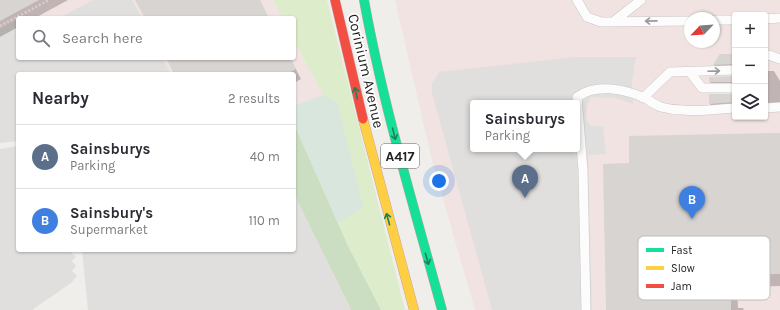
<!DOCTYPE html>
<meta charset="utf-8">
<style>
body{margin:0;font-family:Karla,sans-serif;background:#f7f7f7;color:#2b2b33}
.controls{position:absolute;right:12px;top:12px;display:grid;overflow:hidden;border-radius:4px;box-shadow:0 1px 3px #0004}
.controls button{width:36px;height:36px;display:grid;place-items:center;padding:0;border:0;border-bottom:1px solid #e1e1e2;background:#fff;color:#2b2b33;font:20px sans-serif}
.compass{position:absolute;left:684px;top:12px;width:36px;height:36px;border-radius:50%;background:#fff;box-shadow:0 1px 3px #0004;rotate:245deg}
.you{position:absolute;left:439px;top:181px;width:14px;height:14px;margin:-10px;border:3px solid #fff;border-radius:50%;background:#1a73e8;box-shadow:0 0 0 6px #1a73e833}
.badge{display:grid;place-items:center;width:26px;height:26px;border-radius:50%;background:#6a6968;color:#fff;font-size:13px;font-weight:700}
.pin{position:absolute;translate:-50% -33px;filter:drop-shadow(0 1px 2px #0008)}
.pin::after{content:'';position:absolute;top:21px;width:14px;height:12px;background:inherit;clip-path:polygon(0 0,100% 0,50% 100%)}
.popup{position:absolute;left:470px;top:100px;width:110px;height:52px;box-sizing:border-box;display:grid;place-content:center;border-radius:4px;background:#fff;filter:drop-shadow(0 1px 3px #0005);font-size:13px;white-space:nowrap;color:#7c7c81}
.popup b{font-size:15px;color:#2b2b33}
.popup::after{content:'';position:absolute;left:50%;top:100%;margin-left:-8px;border:8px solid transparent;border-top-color:#fff}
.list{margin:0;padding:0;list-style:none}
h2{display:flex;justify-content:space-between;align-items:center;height:52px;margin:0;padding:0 16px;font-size:17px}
h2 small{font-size:13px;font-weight:400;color:#7c7c81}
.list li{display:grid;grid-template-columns:26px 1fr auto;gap:12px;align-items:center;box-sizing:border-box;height:64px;padding:0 16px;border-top:1px solid #e1e1e2}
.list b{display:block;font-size:15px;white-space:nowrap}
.list p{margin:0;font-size:13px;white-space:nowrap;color:#7c7c81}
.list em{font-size:13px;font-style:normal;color:#7c7c81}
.icon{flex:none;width:22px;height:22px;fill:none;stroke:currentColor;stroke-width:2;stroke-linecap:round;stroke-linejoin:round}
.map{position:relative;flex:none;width:780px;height:310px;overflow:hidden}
.search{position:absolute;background:#fff;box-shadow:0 1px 3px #0004;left:16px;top:16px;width:280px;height:44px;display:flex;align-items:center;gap:10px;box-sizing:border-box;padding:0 14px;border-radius:4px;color:#7c7c81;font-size:15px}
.panel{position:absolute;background:#fff;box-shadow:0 1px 3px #0004;left:16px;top:72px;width:280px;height:180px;border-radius:4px}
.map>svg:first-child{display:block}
</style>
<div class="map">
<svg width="780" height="310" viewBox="0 0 780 310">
<rect width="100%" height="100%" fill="#f0eeeb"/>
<path fill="#f1e3e1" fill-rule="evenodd" d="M 0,0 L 273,0 L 282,18 L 18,18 L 18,58 L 294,58 L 294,40 L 323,95 L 294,106 L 294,74 L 18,74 L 18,141 L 0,143 Z
M 395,0 L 780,0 L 780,310 L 475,310 L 432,161 ZM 735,15 L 765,15 L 765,117 L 735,117 ZM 690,18 L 714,18 L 714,42 L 690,42 ZM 473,103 L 577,103 L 577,149 L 473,149 Z"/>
<path fill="#ddeccb" d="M 273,0 L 327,0 L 405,310 L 381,310 L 348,246 L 294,124 L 294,106 L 323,95 L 294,40 L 294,18 L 282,18 Z"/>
<path fill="#cbdec1" d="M 294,124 L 348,246 L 381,310 L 351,310 L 294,194 Z"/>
<path fill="#d9e6de" d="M 323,95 L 337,102 L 363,207 L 338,223 L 294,124 L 294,106 Z"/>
<path fill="#e0dfde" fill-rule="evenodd" d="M 93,0 L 132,0 L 142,18 L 59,18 Z
M 18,19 L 18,58 L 162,58 L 171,74 L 18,74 L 18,141 L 0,143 L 0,29 Z
M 575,57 L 636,57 L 632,83 L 633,104 L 615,98 L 591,97 L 587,106 L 586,119 L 591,126 L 603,126 L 606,154 L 588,155 L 592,310 L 492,310 L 432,93 L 432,84 L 439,72 ZM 473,103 L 577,103 L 577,149 L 473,149 Z
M 18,146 L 18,250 L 72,250 L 71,252 L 76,257 L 72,261 L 76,266 L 72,271 L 77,276 L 71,283 L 32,310 L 0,310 L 0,149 Z
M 294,194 L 351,310 L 88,310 L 82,250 L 294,250 Z"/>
<path fill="#0003" d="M 0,0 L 68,0 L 35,18 L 18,18 L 18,27 L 0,37 Z
M 735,55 L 735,74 L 720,74 L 714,65 Z
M 167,58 L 290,58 L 301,79 L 294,83 L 294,74 L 175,74 Z
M 765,71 L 774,71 L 780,81 L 780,109 L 765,109 Z
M 735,77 L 735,92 L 716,92 L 710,82 Z
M 735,95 L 735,112 L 716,114 L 710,104 Z
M 780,134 L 780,286 L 737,287 L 738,308 L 743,308 L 744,310 L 607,310 L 630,164 Z"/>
<path fill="#d7d4d2" d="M 0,0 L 39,0 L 0,21 Z
M 135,0 L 260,0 L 269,18 L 145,18 Z
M 720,54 L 735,54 L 735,64 L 713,65 Z
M 166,58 L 290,58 L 296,69 L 287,74 L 174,74 Z
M 735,76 L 735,82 L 709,82 L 709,77 Z
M 709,94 L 735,94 L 735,102 L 709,104 Z
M 780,133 L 780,274 L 731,275 L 731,310 L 606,310 L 603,164 L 629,163 L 629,136 Z"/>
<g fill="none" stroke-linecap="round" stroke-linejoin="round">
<g stroke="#c9c8c7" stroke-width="10">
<path id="lane" d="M 577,0 L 587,17 L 601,22 L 690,21
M 765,19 L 780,18
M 714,20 L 735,20
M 613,22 L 641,0
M 765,57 L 769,55 L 780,59
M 690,72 L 702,88 L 735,88
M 643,98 L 670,72 L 735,70
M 765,108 L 780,107
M 586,310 L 583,170 L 577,97 C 596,83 624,89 645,98 C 650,101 655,105 661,107 C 668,109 676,110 683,110 C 700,112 717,109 735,108"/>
</g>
<g stroke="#c5a2ac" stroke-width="10">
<path id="fast" d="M 364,0 C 383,105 414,207 442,310"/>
</g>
<g stroke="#c5a2ac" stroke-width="10">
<path id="slow" d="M 363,119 L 414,310"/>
</g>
<g stroke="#c5a2ac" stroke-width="10">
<path id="jam" d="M 335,0 L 363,119"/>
</g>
<path stroke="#dccecd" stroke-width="2.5" stroke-dasharray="2 2" stroke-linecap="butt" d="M 0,26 L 49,0"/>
<use href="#lane" stroke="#fdfcfc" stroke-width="9"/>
<use href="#fast" stroke="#16e098" stroke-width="9"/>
<use href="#slow" stroke="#ffcf43" stroke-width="9"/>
<use href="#jam" stroke="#f24e42" stroke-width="9"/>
</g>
<defs><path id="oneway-shaft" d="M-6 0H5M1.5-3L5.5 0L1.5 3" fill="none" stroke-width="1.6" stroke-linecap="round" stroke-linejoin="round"/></defs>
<g stroke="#9a9a9a">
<use href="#oneway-shaft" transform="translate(651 21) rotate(179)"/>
<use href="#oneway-shaft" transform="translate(714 71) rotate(-2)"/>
</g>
<g stroke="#1c815d">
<use href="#oneway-shaft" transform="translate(356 93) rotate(-103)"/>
<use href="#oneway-shaft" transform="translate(394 134) rotate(76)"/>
<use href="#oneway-shaft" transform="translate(388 219) rotate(-105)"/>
<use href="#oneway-shaft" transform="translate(427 259) rotate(74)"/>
</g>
<g text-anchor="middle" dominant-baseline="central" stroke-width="3.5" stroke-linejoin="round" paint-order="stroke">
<rect fill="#fff" stroke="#646464" stroke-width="1" x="381" y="144" width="38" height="24" rx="3"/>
<g font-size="14" font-weight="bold" fill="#222">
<text x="400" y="156">A417</text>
</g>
<g font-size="15" fill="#222" stroke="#fff">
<text transform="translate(366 71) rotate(77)">Corinium Avenue</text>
</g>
</g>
<rect x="638" y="236" width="132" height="64" rx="6" fill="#fff" stroke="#bdbdbd" stroke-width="1"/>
<rect x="646" y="248" width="18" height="4" fill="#16e098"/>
<rect x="646" y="266" width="18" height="4" fill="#ffcf43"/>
<rect x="646" y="284" width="18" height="4" fill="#f24e42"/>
<g font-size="11" fill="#222">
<text x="671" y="254">Fast</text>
<text x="671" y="272">Slow</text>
<text x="671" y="290">Jam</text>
</g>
</svg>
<div class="controls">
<button>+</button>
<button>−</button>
<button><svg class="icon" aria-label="layers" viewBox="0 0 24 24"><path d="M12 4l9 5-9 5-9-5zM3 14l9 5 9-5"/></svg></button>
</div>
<svg class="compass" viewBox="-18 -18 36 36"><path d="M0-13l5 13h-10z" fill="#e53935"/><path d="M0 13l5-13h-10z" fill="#7c7c81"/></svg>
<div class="you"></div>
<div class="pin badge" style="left:525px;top:198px;background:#5c6f8a">A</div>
<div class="popup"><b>Sainsburys</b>Parking</div>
<div class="pin badge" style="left:692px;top:219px;background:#3f7fe0">B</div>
<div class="search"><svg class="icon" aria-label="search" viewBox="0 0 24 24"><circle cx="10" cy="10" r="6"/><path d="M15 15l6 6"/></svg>Search here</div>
<section class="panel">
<h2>Nearby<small>2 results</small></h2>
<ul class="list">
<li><span class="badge" style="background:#5c6f8a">A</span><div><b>Sainsburys</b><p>Parking</p></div><em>40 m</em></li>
<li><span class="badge" style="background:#3f7fe0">B</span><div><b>Sainsbury's</b><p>Supermarket</p></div><em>110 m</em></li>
</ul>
</section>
</div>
